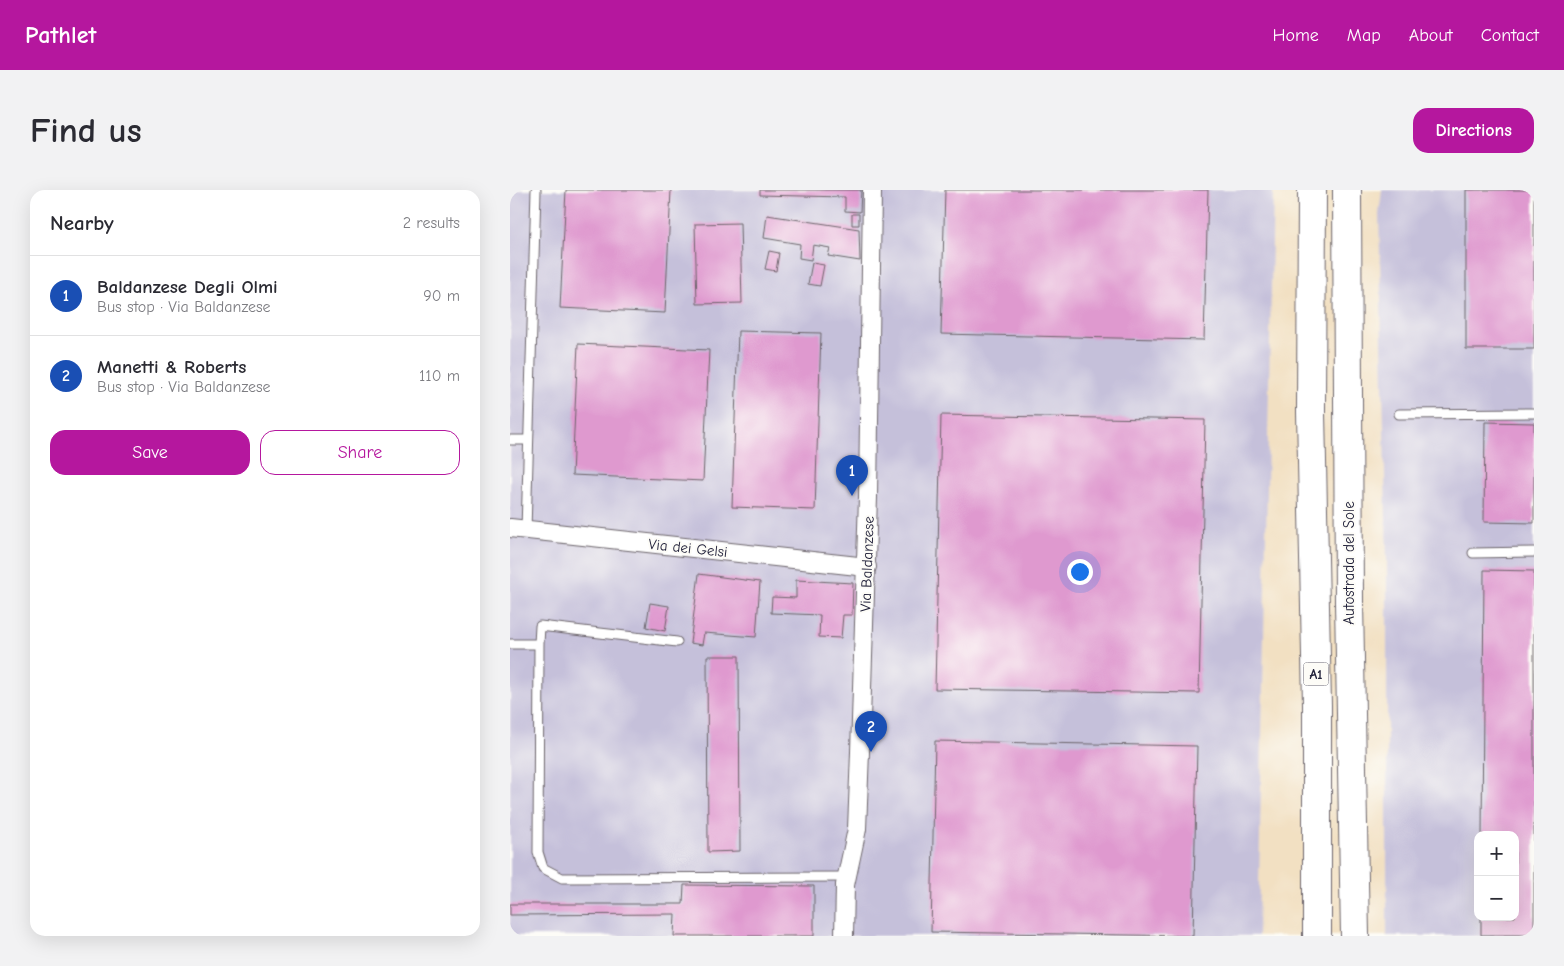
<!DOCTYPE html>
<meta charset="utf-8">
<style>
body{margin:0;font-family:"Comic Neue",sans-serif;background:#f2f2f3;color:#2b2b33}
.controls{position:absolute;right:15px;bottom:15px;display:grid;overflow:hidden;border-radius:10px;box-shadow:0 5px 20px #0002}
.controls button{width:45px;height:45px;display:grid;place-items:center;padding:0;border:0;border-bottom:1px solid #e1e1e2;background:#fff;color:#2b2b33;font:25px sans-serif}
.you{position:absolute;left:569px;top:381px;width:18px;height:18px;margin:-12px;border:4px solid #fff;border-radius:50%;background:#1a73e8;box-shadow:0 0 0 8px #1a73e833}
.badge{display:grid;place-items:center;width:32px;height:32px;border-radius:50%;background:#b5179e;color:#fff;font-size:16px;font-weight:700}
.pin{position:absolute;translate:-50% -41px;filter:drop-shadow(0 1px 2px #0008)}
.pin::after{content:'';position:absolute;top:26px;width:18px;height:15px;background:inherit;clip-path:polygon(0 0,100% 0,50% 100%)}
.list{margin:0;padding:0;list-style:none}
h2{display:flex;justify-content:space-between;align-items:center;height:65px;margin:0;padding:0 20px;font-size:21px}
h2 small{font-size:16px;font-weight:400;color:#7c7c81}
.list li{display:grid;grid-template-columns:32px 1fr auto;gap:15px;align-items:center;box-sizing:border-box;height:80px;padding:0 20px;border-top:1px solid #e1e1e2}
.list b{display:block;font-size:19px;white-space:nowrap}
.list p{margin:0;font-size:16px;white-space:nowrap;color:#7c7c81}
.list em{font-size:16px;font-style:normal;color:#7c7c81}
.actions{display:flex;gap:10px;padding:15px 20px}
.actions a{flex:1;padding:11px 0;border:1px solid #b5179e;border-radius:15px;text-align:center;font-size:18px;color:#b5179e}
.actions .main{background:#b5179e;color:#fff}
.map{position:relative;flex:none;width:1024px;height:746px;overflow:hidden;border-radius:15px}
header{display:flex;align-items:center;gap:30px;box-sizing:border-box;height:70px;padding:0 25px;background:#b5179e;color:#fff}
header strong{font-size:24px}
nav{display:flex;gap:28px;margin-inline-start:auto;font-size:18px}
.intro{display:flex;align-items:center;justify-content:space-between;box-sizing:border-box;height:120px;padding:0 30px}
h1{margin:0;font-size:35px}
.button{padding:12px 22px;border-radius:15px;background:#b5179e;color:#fff;font-size:18px;font-weight:700}
main{display:flex;gap:30px;padding:0 30px}
aside{flex:1;background:#fff;border-radius:15px;box-shadow:0 5px 20px #0002}
.map>svg:first-child{display:block}
</style>
<header>
<strong>Pathlet</strong>
<nav><a>Home</a><a>Map</a><a>About</a><a>Contact</a></nav>
</header>
<div class="intro"><h1>Find us</h1><a class="button">Directions</a></div>
<main>
<aside>
<h2>Nearby<small>2 results</small></h2>
<ul class="list">
<li><span class="badge" style="background:#1a4fb4">1</span><div><b>Baldanzese Degli Olmi</b><p>Bus stop · Via Baldanzese</p></div><em>90 m</em></li>
<li><span class="badge" style="background:#1a4fb4">2</span><div><b>Manetti &amp; Roberts</b><p>Bus stop · Via Baldanzese</p></div><em>110 m</em></li>
</ul>
<div class="actions"><a class="main">Save</a><a>Share</a></div>
</aside>
<div class="map">
<svg width="1024" height="746" viewBox="0 0 1024 746">
<rect width="100%" height="100%" fill="#fdfcf7"/>
<filter id="ink" filterUnits="userSpaceOnUse"><feTurbulence type="fractalNoise" baseFrequency=".02" numOctaves="2"/><feDisplacementMap in="SourceGraphic" scale="10" xChannelSelector="R" yChannelSelector="G"/><feConvolveMatrix kernelMatrix="1 2 1 2 8 2 1 2 1" color-interpolation-filters="sRGB"/></filter>
<filter id="wash" filterUnits="userSpaceOnUse"><feTurbulence type="fractalNoise" baseFrequency=".0096" numOctaves="4" result="noise"/><feDisplacementMap in="SourceGraphic" scale="20" xChannelSelector="R" yChannelSelector="G"/><feGaussianBlur stdDeviation="1.12" result="paint"/><feColorMatrix in="noise" values="0 0 0 0 0 0 0 0 0 0 0 0 0 0 0 0 0 1.4 0 .05"/><feComposite in="paint" operator="in"/></filter>
<g filter="url(#wash)">
<rect width="100%" height="100%" fill="#f2e0c2"/>
<path fill="#c5c0da" fill-rule="evenodd" d="M 0,0 L 763,0 L 748,746 L 0,746 Z
M 872,0 L 1024,0 L 1024,746 L 877,746 L 877,371 L 869,24 ZM 968,645 L 1005,645 L 1005,727 L 968,727 Z"/>
<g id="blocks">
<path fill="#df99cf" d="M 56,0 L 161,0 L 155,123 L 50,118 Z
M 250,0 L 351,0 L 350,22 L 335,21 L 335,7 L 250,5 Z
M 435,0 L 698,0 L 694,150 L 431,144 Z
M 956,0 L 1024,0 L 1024,159 L 956,159 Z
M 342,24 L 349,24 L 349,35 L 342,35 Z
M 257,25 L 349,39 L 350,71 L 318,66 L 320,58 L 303,55 L 301,70 L 289,68 L 290,54 L 254,48 Z
M 230,33 L 232,113 L 187,114 L 185,34 Z
M 259,61 L 269,63 L 266,81 L 255,79 Z
M 302,73 L 314,75 L 310,96 L 298,94 Z
M 228,141 L 311,143 L 305,320 L 222,317 Z
M 68,154 L 199,160 L 193,291 L 62,285 Z
M 431,225 L 695,230 L 689,503 L 425,499 Z
M 975,232 L 1024,233 L 1024,333 L 974,332 Z
M 974,380 L 1024,381 L 1024,745 L 971,745 L 971,727 L 1005,727 L 1005,645 L 972,645 Z
M 189,384 L 250,392 L 246,447 L 194,443 L 192,455 L 180,453 Z
M 286,390 L 343,393 L 342,425 L 333,425 L 331,448 L 309,447 L 310,425 L 261,423 L 262,407 L 286,408 Z
M 140,413 L 159,416 L 155,441 L 136,437 Z
M 197,466 L 229,466 L 230,661 L 198,662 Z
M 425,551 L 687,556 L 683,746 L 421,742 Z
M 174,695 L 304,696 L 304,746 L 164,746 L 165,724 L 0,725 L 0,714 L 173,714 Z"/>
</g>
</g>
<g filter="url(#ink)">
<use href="#blocks" fill-opacity="0" stroke="#6b646a" stroke-width="1"/>
<g fill="none" stroke-linecap="round" stroke-linejoin="round">
<g stroke="#6b646a" stroke-width="11">
<path id="lane" d="M 889,224 L 1024,223
M 0,250 L 18,250
M 16,340 L 26,0
M 963,363 L 1024,362
M 167,452 L 30,436 L 29,454 L 28,662 L 33,678 L 52,688 L 337,687
M 0,454 L 29,454"/>
</g>
<g stroke="#6b646a" stroke-width="20">
<path id="street" d="M 0,338 L 357,377
M 334,746 L 335,695 L 347,639 L 350,562 L 358,307 L 362,0"/>
</g>
<g stroke="#6b646a" stroke-width="30">
<path id="highway" d="M 802,0 L 801,222 L 807,515 L 807,746
M 837,0 L 839,412 L 845,746"/>
</g>
<use href="#lane" stroke="#fff" stroke-width="9"/>
<use href="#street" stroke="#fff" stroke-width="18"/>
<use href="#highway" stroke="#fff" stroke-width="28"/>
</g>
</g>
<g text-anchor="middle" dominant-baseline="central" stroke-width="4" stroke-linejoin="round" paint-order="stroke">
<rect fill="#fdfcf7" stroke="#646373" stroke-width="1" x="793.5" y="472.5" width="25" height="23" rx="4"/>
<g font-size="14" font-weight="bold" fill="#22223b">
<text x="806" y="484">A1</text>
</g>
<g font-size="15" fill="#22223b" stroke="#fdfcf7">
<text transform="translate(178 358) rotate(6)">Via dei Gelsi</text>
<text transform="translate(839 373) rotate(-90)">Autostrada del Sole</text>
<text transform="translate(357 374) rotate(-88)">Via Baldanzese</text>
</g>
</g>
</svg>
<div class="controls">
<button>+</button>
<button>−</button>
</div>
<div class="you"></div>
<div class="pin badge" style="left:342px;top:306px;background:#1a4fb4">1</div>
<div class="pin badge" style="left:361px;top:562px;background:#1a4fb4">2</div>
</div>
</main>
